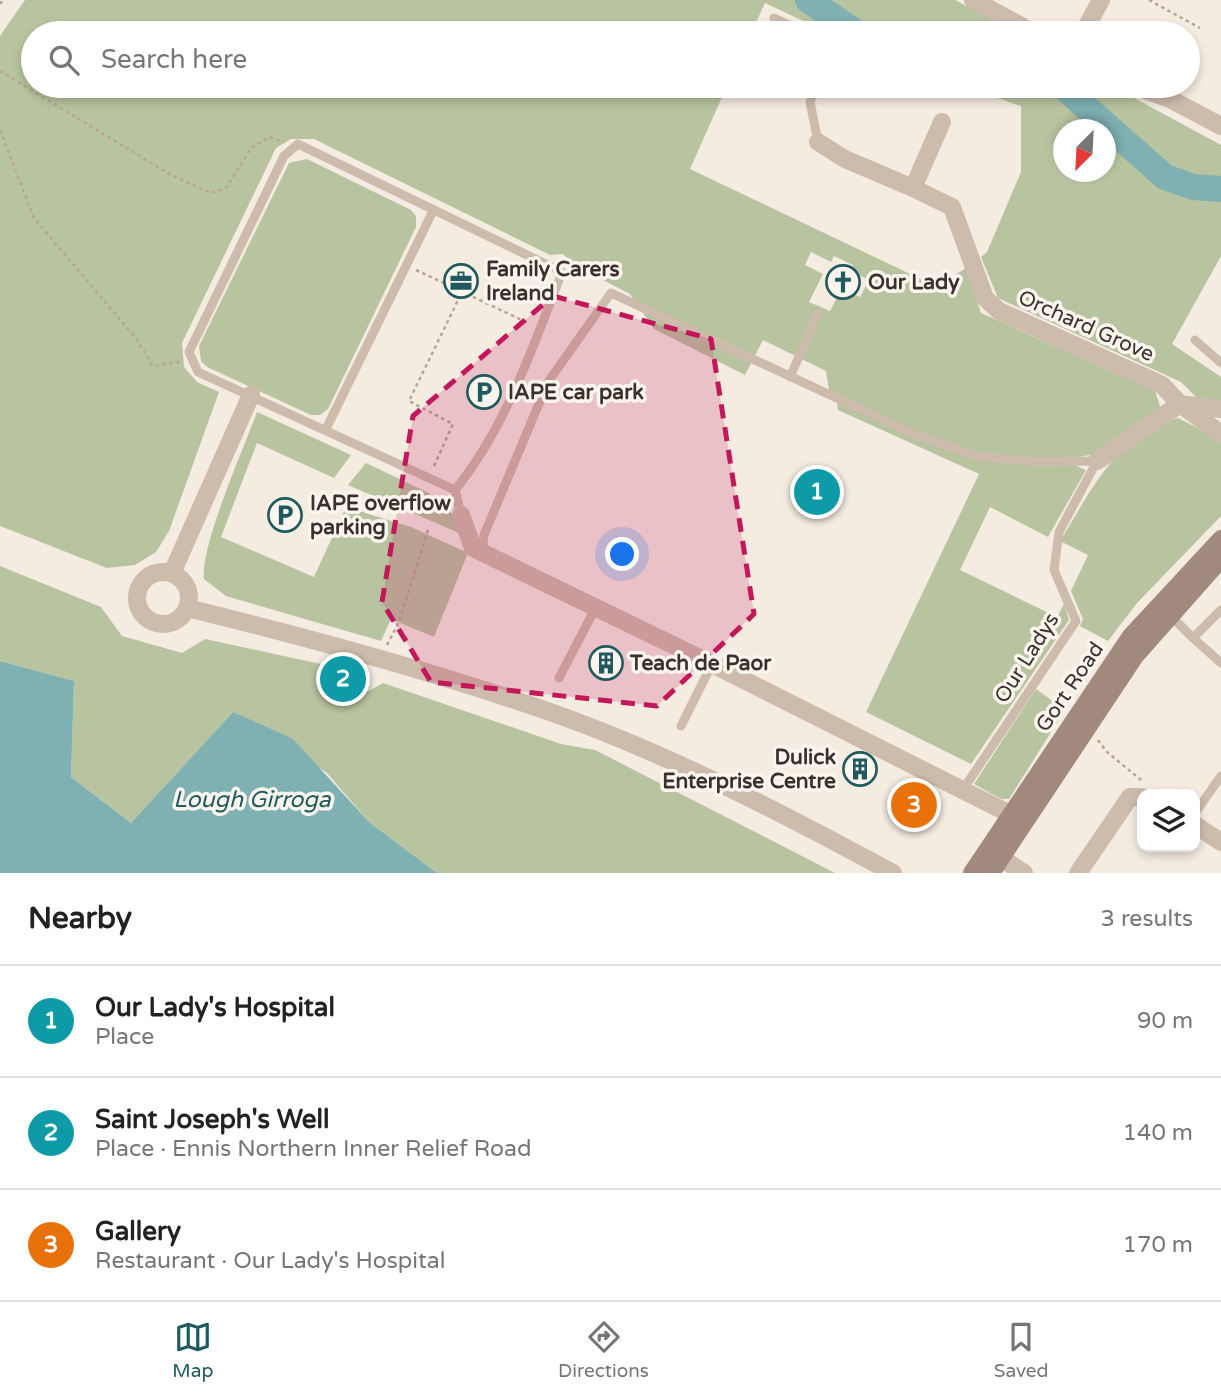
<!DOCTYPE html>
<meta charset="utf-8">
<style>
body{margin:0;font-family:"Varela Round",sans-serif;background:#f6f6f6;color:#222}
.controls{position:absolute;right:21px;bottom:21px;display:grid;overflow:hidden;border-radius:14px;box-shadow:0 4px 10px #0003}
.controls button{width:63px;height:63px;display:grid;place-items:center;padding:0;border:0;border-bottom:2px solid #e0e0e0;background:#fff;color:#222;font:35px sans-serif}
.compass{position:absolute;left:1053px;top:119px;width:63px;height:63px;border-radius:50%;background:#fff;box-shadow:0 4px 10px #0003;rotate:204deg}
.you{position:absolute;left:623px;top:555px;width:24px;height:24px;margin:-18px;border:5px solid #fff;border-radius:50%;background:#1a73e8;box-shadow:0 0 0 10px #1a73e833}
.badge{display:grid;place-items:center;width:46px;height:46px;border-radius:50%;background:#1f5a5e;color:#fff;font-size:23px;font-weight:700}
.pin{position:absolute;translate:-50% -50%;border:4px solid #fff;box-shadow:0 2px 7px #0006}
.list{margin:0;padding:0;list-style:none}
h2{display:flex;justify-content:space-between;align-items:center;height:91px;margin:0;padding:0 28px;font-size:30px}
h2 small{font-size:23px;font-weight:400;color:#767676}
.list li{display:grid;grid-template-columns:46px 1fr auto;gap:21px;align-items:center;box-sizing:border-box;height:112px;padding:0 28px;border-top:2px solid #e0e0e0}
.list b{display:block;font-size:26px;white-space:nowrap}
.list p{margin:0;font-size:23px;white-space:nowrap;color:#767676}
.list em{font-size:23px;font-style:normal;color:#767676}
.icon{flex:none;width:38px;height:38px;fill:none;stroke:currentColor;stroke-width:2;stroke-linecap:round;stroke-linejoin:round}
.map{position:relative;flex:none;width:1221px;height:873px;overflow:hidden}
.search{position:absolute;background:#fff;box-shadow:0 4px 10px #0003;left:21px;right:21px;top:21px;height:77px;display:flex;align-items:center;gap:18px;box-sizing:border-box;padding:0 24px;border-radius:38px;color:#767676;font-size:26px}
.sheet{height:427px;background:#fff}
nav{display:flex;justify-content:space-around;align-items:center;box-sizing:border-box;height:98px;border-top:2px solid #e0e0e0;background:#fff;font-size:19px;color:#767676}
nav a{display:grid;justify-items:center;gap:4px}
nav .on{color:#1f5a5e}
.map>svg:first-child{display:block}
</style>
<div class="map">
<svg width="1221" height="873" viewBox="0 0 1221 873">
<rect width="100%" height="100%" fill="#f4ebe1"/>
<path fill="#b8c4a0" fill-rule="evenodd" d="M 25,0 L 955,0 L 1016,33 L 829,33 L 765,3 L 751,33 L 33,33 L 33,86 L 727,86 L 690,169 L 948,292 L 954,293 L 959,283 L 955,275 L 966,268 L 981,313 L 1155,391 L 1161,409 L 1095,454 L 1063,460 L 1086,470 L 1048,537 L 990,507 L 960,570 L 1057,617 L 1064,604 L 1069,620 L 971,764 L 866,712 L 979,474 L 838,410 L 836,394 L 829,390 L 826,371 L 763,340 L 745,375 L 654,329 L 630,294 L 574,265 L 563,254 L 550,255 L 314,139 L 291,139 L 276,148 L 182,343 L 184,367 L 197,382 L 219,392 L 169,531 L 156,552 L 135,565 L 107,568 L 0,526 L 0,36 ZM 811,252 L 831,262 L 834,256 L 853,265 L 851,271 L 869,280 L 860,297 L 842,288 L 830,311 L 809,302 L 823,274 L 805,265 Z
M 962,86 L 1112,86 L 1221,145 L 1221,256 L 1172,344 L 1221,377 L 1221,403 L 1200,401 L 1181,382 L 998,298 L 981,257 L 987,252 L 1021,172 L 1021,106 ZM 1064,130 L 1106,130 L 1106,172 L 1064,172 Z
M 307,159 L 411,210 L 416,216 L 416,227 L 328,409 L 320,415 L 311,415 L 207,367 L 201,361 L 199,346 L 289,163 Z
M 257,412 L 351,455 L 334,478 L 257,443 L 221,537 L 314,577 L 346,507 L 411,527 L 468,553 L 434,637 L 391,619 L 381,641 L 226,596 L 204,579 C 200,546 244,448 257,412 Z
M 1178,418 L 1221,440 L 1221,516 L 1137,603 L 1108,641 L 1080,626 L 1083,619 L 1071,591 L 1088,555 L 1060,541 C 1092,489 1115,437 1178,418 Z
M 366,463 L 429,493 L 435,504 L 451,512 L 459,533 L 348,485 Z
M 0,566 L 101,607 L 122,636 L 182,653 L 205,639 L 339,668 L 344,693 L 367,692 L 383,683 L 561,744 L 595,750 L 835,873 L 437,873 L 369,822 L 327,773 L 233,712 L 131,823 L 71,777 L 74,681 L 0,661 Z
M 1036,689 L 1065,710 L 1009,799 L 1001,799 L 974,784 Z"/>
<path fill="#7fb0b2" d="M 0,661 L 74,681 L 71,777 L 131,823 L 233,712 L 293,739 L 369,822 L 437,873 L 0,873 Z"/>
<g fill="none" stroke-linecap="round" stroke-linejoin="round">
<path stroke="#7fb0b2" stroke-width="26" d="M 808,0 L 857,33
M 1062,86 L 1165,177 L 1193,187 L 1221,189"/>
<path stroke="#b9a596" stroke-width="2.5" stroke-dasharray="3.5 3.5" stroke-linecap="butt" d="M 1149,0 L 1200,28
M 0,4 L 3,0
M 0,71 L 171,175 L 211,193 L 226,188 L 251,148 L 269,137 L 284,142
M 0,130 L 34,218 L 135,337 L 153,366 L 180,362
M 416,270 L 530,324
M 434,466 L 453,424 L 409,401 L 462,292
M 387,645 L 399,622 L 429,527
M 1098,740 L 1107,752 L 1141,780"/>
<path stroke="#cdbbac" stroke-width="9" d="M 774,18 L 808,33
M 817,86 L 810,102 L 818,142
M 1195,340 L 1221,363
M 790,377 L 818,313
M 326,429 L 433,211
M 455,490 L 198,372 L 189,352 L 284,156 L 298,144 L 562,272 C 533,347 506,427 455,490 L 461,515
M 482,552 L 484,535 L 548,382 L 611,293 L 914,434 L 976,456 L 1038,462 L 1097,461 L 1059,532 L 1054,570 L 1076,621 L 964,788
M 1170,615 L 1193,638 L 1221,610
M 1193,638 L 1221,663
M 559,678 L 596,607
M 681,726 L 712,664
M 1195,813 L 1221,776"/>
<path stroke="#cdbbac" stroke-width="18" d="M 973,0 L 1034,33
M 1083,33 L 1101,0
M 1134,86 L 1170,99 L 1221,126
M 942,122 L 913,188 L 952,207 L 985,298 L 999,311 L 1162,385 L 1180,404 L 1221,434
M 818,142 L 845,159 L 913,188
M 1180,404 L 1221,409
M 1097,461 L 1180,404
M 461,515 L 473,548 L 712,664 L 1022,820
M 172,573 L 251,395
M 1195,825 L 1221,842
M 989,850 L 1024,873
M 1078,873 L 1130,797 L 1142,797"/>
<path stroke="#cdbbac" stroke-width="18" d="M137 598a26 26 0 1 1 52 0a26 26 0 1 1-52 0Z
M 187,608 C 310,638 433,671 553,713 C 671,755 784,814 893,873"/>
<path stroke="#a18a7d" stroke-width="18" d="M 972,873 L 1131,636 L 1221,539
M 991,873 L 1135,656 L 1221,559"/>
</g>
<path fill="#c2185b" fill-opacity="0.2" stroke="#c2185b" stroke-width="5" stroke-dasharray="14 9" stroke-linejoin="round" d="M 553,296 L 711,339 L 754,614 L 657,706 L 431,682 L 382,602 L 413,416 Z"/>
<defs>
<g id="office-ring" transform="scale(1.75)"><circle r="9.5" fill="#fbf5ee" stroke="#1f5a5e" stroke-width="1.5"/><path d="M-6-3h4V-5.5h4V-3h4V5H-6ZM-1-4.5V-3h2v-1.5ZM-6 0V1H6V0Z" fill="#1f5a5e"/></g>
<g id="church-ring" transform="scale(1.75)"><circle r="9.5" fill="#fbf5ee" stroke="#1f5a5e" stroke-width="1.5"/><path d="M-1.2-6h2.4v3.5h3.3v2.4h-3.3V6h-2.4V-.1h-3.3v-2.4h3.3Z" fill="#1f5a5e"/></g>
<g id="parking-ring" transform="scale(1.75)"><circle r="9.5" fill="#fbf5ee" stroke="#1f5a5e" stroke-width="1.5"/><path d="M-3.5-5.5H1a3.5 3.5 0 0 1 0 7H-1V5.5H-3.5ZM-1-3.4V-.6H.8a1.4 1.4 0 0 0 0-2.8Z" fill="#1f5a5e"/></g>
<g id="building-ring" transform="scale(1.75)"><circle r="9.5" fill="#fbf5ee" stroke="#1f5a5e" stroke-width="1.5"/><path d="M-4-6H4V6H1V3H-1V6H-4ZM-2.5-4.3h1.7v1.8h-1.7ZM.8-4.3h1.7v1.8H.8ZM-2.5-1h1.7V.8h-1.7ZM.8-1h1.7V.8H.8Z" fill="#1f5a5e"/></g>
</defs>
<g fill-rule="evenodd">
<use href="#office-ring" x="461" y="281"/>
<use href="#church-ring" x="843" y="282"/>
<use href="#parking-ring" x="484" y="392"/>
<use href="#parking-ring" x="285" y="515"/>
<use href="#building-ring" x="606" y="663"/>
<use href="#building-ring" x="860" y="769"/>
</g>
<g text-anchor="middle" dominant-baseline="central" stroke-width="7" stroke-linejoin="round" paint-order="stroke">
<g font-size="21" font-weight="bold" fill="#3b302b" stroke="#fbf5ee" text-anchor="start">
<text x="486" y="269">Family Carers<tspan x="486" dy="24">Ireland</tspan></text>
<text x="868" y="282">Our Lady</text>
<text x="508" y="392">IAPE car park</text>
<text x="310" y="503">IAPE overflow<tspan x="310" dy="24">parking</tspan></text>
<text x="630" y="663">Teach de Paor</text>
<text x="836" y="757" text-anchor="end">Dulick<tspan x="836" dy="24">Enterprise Centre</tspan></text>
</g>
<g font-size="21" fill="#3b302b" stroke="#fbf5ee">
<text transform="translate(1086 326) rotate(24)">Orchard Grove</text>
<text transform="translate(1027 658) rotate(-58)">Our Ladys</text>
<text transform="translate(1070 687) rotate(-56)">Gort Road</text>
</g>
<g font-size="23" font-style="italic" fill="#1f5a5e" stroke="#fbf5ee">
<text x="252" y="800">Lough Girroga</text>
</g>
</g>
</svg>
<div class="controls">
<button><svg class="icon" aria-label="layers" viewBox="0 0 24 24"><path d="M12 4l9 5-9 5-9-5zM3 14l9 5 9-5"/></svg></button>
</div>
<svg class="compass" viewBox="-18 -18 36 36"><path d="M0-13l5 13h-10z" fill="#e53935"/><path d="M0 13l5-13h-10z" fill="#767676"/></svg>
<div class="you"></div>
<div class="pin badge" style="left:817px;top:492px;background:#0f9aa8">1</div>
<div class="pin badge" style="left:343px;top:679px;background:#0f9aa8">2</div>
<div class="pin badge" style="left:914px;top:805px;background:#e8710a">3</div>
<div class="search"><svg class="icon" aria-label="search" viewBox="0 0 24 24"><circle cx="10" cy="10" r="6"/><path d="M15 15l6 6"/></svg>Search here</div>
</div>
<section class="sheet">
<h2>Nearby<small>3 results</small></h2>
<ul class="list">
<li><span class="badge" style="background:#0f9aa8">1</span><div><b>Our Lady's Hospital</b><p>Place</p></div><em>90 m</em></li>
<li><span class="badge" style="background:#0f9aa8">2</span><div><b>Saint Joseph's Well</b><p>Place · Ennis Northern Inner Relief Road</p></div><em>140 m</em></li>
<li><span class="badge" style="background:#e8710a">3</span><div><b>Gallery</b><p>Restaurant · Our Lady's Hospital</p></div><em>170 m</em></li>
</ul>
</section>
<nav>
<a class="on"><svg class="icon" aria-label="map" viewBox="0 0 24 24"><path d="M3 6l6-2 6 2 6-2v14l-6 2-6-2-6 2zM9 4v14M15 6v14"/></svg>Map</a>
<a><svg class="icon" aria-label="directions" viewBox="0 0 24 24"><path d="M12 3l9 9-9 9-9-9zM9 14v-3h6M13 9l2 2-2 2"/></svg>Directions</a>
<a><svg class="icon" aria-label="saved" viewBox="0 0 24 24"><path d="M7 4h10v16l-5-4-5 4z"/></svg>Saved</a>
</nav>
